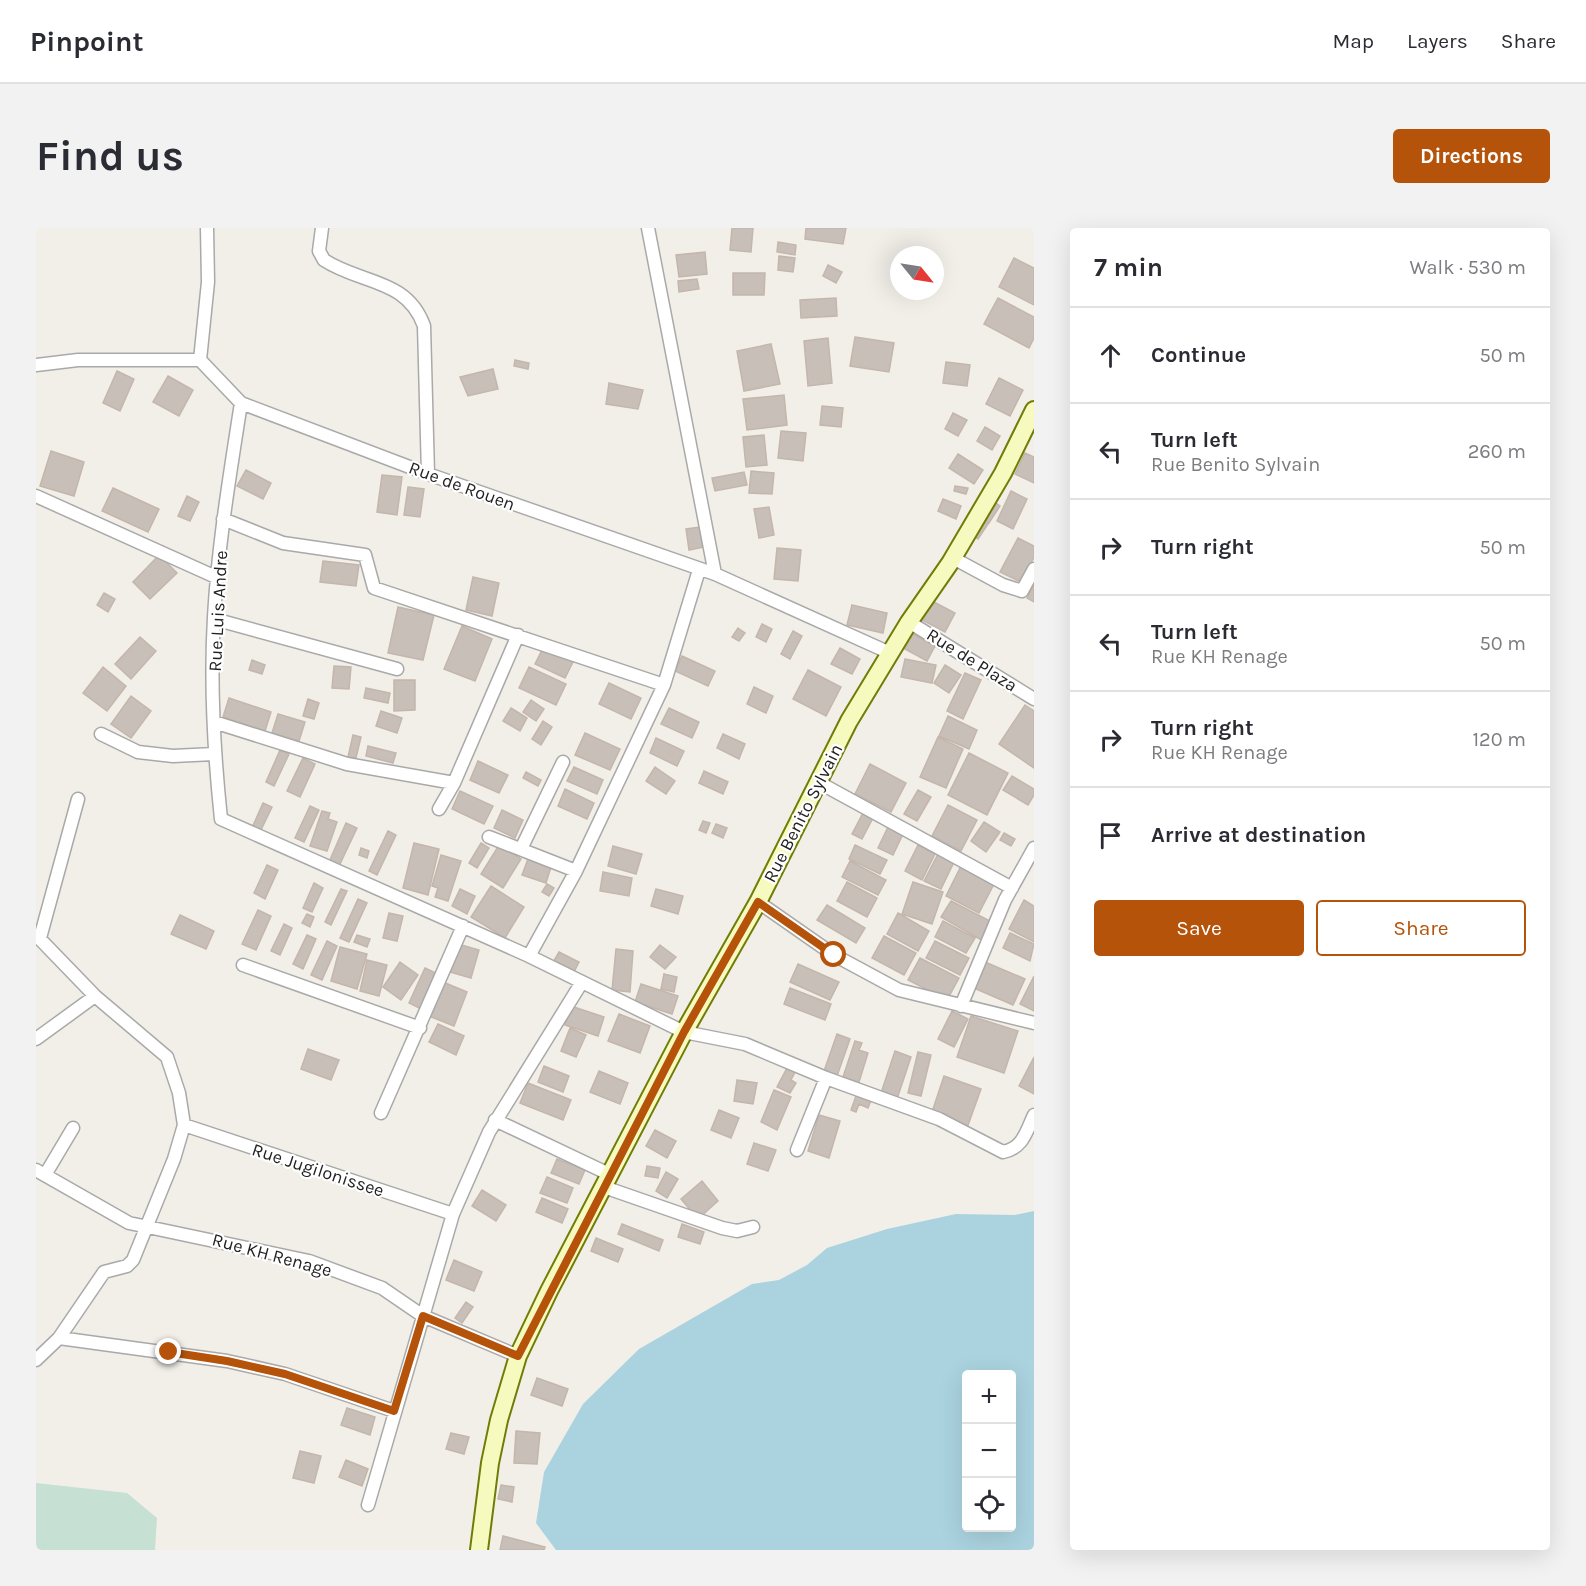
<!DOCTYPE html>
<meta charset="utf-8">
<style>
body{margin:0;font-family:Karla,sans-serif;background:#f2f2f3;color:#2b2b33}
.controls{position:absolute;right:18px;bottom:18px;display:grid;overflow:hidden;border-radius:6px;box-shadow:0 6px 24px #0002}
.controls button{width:54px;height:54px;display:grid;place-items:center;padding:0;border:0;border-bottom:2px solid #e1e1e2;background:#fff;color:#2b2b33;font:30px sans-serif}
.compass{position:absolute;left:854px;top:18px;width:54px;height:54px;border-radius:50%;background:#fff;box-shadow:0 6px 24px #0002;rotate:120deg}
.stop{position:absolute;width:18px;height:18px;margin:-14px;border:4px solid #b45309;border-radius:50%;background:#fff}
.stop.end{background:#b45309;border-color:#fff;box-shadow:0 2px 6px #0008}
.list{margin:0;padding:0;list-style:none}
h2{display:flex;justify-content:space-between;align-items:center;height:78px;margin:0;padding:0 24px;font-size:26px}
h2 small{font-size:20px;font-weight:400;color:#7c7c81}
.list li{display:grid;grid-template-columns:39px 1fr auto;gap:18px;align-items:center;box-sizing:border-box;height:96px;padding:0 24px;border-top:2px solid #e1e1e2}
.list b{display:block;font-size:22px;white-space:nowrap}
.list p{margin:0;font-size:20px;white-space:nowrap;color:#7c7c81}
.list em{font-size:20px;font-style:normal;color:#7c7c81}
.actions{display:flex;gap:12px;padding:18px 24px}
.actions a{flex:1;padding:14px 0;border:2px solid #b45309;border-radius:6px;text-align:center;font-size:21px;color:#b45309}
.actions .main{background:#b45309;color:#fff}
.icon{flex:none;width:33px;height:33px;fill:none;stroke:currentColor;stroke-width:2;stroke-linecap:round;stroke-linejoin:round}
.map{position:relative;flex:none;width:998px;height:1322px;overflow:hidden;border-radius:6px}
header{display:flex;align-items:center;gap:36px;box-sizing:border-box;height:84px;padding:0 30px;background:#fff;border-bottom:2px solid #e1e1e2}
header strong{font-size:28px}
nav{display:flex;gap:33px;margin-inline-start:auto;font-size:21px}
.intro{display:flex;align-items:center;justify-content:space-between;box-sizing:border-box;height:144px;padding:0 36px}
h1{margin:0;font-size:42px}
.button{padding:15px 27px;border-radius:6px;background:#b45309;color:#fff;font-size:21px;font-weight:700}
main{display:flex;gap:36px;padding:0 36px}
aside{flex:1;background:#fff;border-radius:6px;box-shadow:0 6px 24px #0002}
.map>svg:first-child{display:block}
</style>
<header>
<strong>Pinpoint</strong>
<nav><a>Map</a><a>Layers</a><a>Share</a></nav>
</header>
<div class="intro"><h1>Find us</h1><a class="button">Directions</a></div>
<main>
<div class="map">
<svg width="998" height="1322" viewBox="0 0 998 1322">
<rect width="100%" height="100%" fill="#f2efe9"/>
<path fill="#c6e0d4" d="M 0,1255 L 91,1265 L 121,1290 L 119,1322 L 0,1322 Z"/>
<path fill="#aad3df" fill-rule="evenodd" d="M 998,983 L 998,1322 L 520,1322 L 500,1295 L 508,1244 L 547,1176 L 603,1121 L 716,1056 L 743,1052 L 771,1037 L 791,1020 L 851,1001 L 920,986 L 979,987 ZM 930,1146 L 975,1146 L 975,1300 L 930,1300 Z"/>
<path fill="#c7bfb8" stroke="#c4b6ab" stroke-width="1.5" d="M 696,0 L 717,0 L 715,24 L 694,22 Z
M 770,0 L 810,0 L 807,16 L 769,11 Z
M 742,14 L 760,17 L 759,27 L 741,24 Z
M 669,24 L 671,46 L 643,49 L 640,27 Z
M 743,28 L 759,30 L 757,44 L 742,42 Z
M 978,30 L 998,40 L 998,77 L 963,59 Z
M 792,37 L 806,44 L 800,55 L 787,48 Z
M 697,45 L 729,45 L 728,67 L 697,67 Z
M 661,51 L 663,61 L 643,64 L 642,53 Z
M 800,70 L 801,88 L 765,90 L 764,72 Z
M 962,70 L 998,89 L 998,110 L 993,120 L 948,96 Z
M 819,109 L 858,115 L 853,144 L 814,138 Z
M 792,110 L 796,155 L 772,158 L 768,113 Z
M 735,116 L 744,156 L 708,163 L 701,123 Z
M 479,132 L 493,135 L 492,141 L 478,138 Z
M 910,134 L 934,137 L 931,158 L 907,155 Z
M 457,141 L 462,161 L 432,168 L 424,149 Z
M 81,143 L 98,151 L 84,183 L 67,175 Z
M 132,148 L 157,162 L 143,188 L 117,174 Z
M 963,150 L 987,162 L 974,188 L 950,176 Z
M 573,155 L 607,162 L 602,181 L 570,176 Z
M 748,167 L 751,197 L 711,202 L 707,171 Z
M 786,178 L 807,180 L 805,199 L 784,197 Z
M 917,185 L 931,192 L 922,208 L 909,201 Z
M 949,199 L 964,208 L 956,222 L 941,213 Z
M 745,203 L 770,205 L 767,233 L 742,230 Z
M 728,207 L 731,237 L 710,239 L 707,209 Z
M 15,223 L 48,234 L 38,268 L 4,258 Z
M 989,225 L 998,229 L 998,255 L 979,246 Z
M 922,226 L 947,242 L 938,256 L 913,240 Z
M 210,242 L 235,255 L 227,271 L 201,258 Z
M 715,243 L 738,245 L 736,266 L 713,265 Z
M 708,244 L 711,257 L 679,263 L 676,250 Z
M 346,247 L 366,249 L 361,287 L 341,284 Z
M 919,258 L 932,260 L 930,266 L 918,263 Z
M 372,259 L 388,261 L 384,289 L 368,287 Z
M 77,260 L 123,281 L 112,304 L 66,283 Z
M 975,263 L 991,271 L 977,301 L 961,293 Z
M 151,268 L 163,274 L 154,293 L 142,288 Z
M 907,271 L 925,278 L 920,291 L 902,283 Z
M 957,273 L 964,278 L 953,295 L 946,290 Z
M 733,279 L 738,307 L 723,310 L 718,281 Z
M 948,294 L 952,296 L 942,311 L 939,309 Z
M 664,299 L 668,319 L 653,322 L 650,301 Z
M 982,310 L 998,318 L 998,329 L 985,354 L 964,344 Z
M 741,320 L 765,322 L 762,353 L 738,351 Z
M 123,327 L 141,345 L 114,371 L 97,354 Z
M 287,333 L 323,337 L 320,358 L 284,354 Z
M 437,349 L 463,355 L 456,388 L 430,382 Z
M 998,357 L 998,374 L 991,370 Z
M 68,365 L 79,371 L 72,384 L 61,377 Z
M 896,373 L 919,385 L 909,404 L 886,392 Z
M 816,377 L 851,385 L 847,405 L 811,397 Z
M 362,379 L 398,387 L 387,432 L 352,425 Z
M 726,396 L 736,401 L 730,414 L 720,409 Z
M 426,398 L 456,411 L 439,453 L 408,441 Z
M 702,400 L 709,405 L 703,413 L 696,409 Z
M 757,403 L 766,408 L 754,431 L 745,426 Z
M 875,405 L 899,418 L 891,433 L 867,420 Z
M 104,409 L 120,423 L 95,451 L 79,436 Z
M 507,420 L 537,434 L 529,450 L 499,436 Z
M 804,420 L 824,431 L 816,446 L 795,436 Z
M 646,428 L 679,443 L 672,458 L 639,443 Z
M 869,431 L 900,437 L 896,455 L 865,449 Z
M 216,432 L 229,437 L 226,446 L 213,442 Z
M 909,437 L 925,447 L 913,465 L 898,455 Z
M 298,438 L 315,439 L 313,461 L 296,460 Z
M 67,439 L 90,458 L 71,483 L 47,465 Z
M 493,439 L 530,456 L 520,477 L 483,460 Z
M 772,442 L 805,459 L 790,488 L 757,471 Z
M 929,445 L 945,452 L 927,491 L 911,483 Z
M 358,452 L 379,452 L 379,482 L 358,483 Z
M 573,455 L 605,470 L 595,491 L 563,476 Z
M 718,459 L 737,468 L 730,485 L 711,476 Z
M 330,460 L 354,465 L 352,475 L 328,470 Z
M 95,468 L 115,483 L 95,510 L 75,496 Z
M 193,470 L 235,484 L 229,503 L 187,489 Z
M 272,471 L 283,475 L 278,491 L 267,488 Z
M 495,472 L 508,481 L 500,493 L 487,484 Z
M 989,477 L 998,483 L 998,540 L 963,516 Z
M 475,480 L 491,490 L 484,503 L 467,493 Z
M 633,480 L 663,494 L 656,510 L 625,496 Z
M 345,483 L 366,490 L 361,505 L 340,498 Z
M 242,486 L 269,494 L 263,513 L 236,505 Z
M 912,488 L 941,502 L 933,521 L 903,508 Z
M 507,493 L 516,499 L 505,517 L 496,511 Z
M 549,505 L 584,521 L 574,542 L 539,527 Z
M 687,506 L 709,516 L 703,531 L 681,520 Z
M 317,507 L 325,509 L 320,530 L 312,529 Z
M 902,509 L 927,521 L 910,560 L 884,549 Z
M 620,510 L 648,523 L 641,538 L 614,525 Z
M 332,518 L 360,525 L 357,535 L 330,528 Z
M 244,522 L 253,526 L 238,558 L 230,554 Z
M 933,525 L 972,545 L 951,587 L 912,567 Z
M 267,530 L 279,536 L 264,569 L 251,563 Z
M 442,533 L 472,547 L 463,565 L 434,552 Z
M 834,536 L 870,555 L 855,584 L 819,566 Z
M 538,539 L 567,552 L 561,566 L 531,553 Z
M 619,539 L 639,553 L 630,566 L 610,553 Z
M 668,543 L 692,554 L 687,566 L 663,555 Z
M 490,544 L 505,552 L 502,558 L 487,550 Z
M 976,548 L 998,561 L 998,567 L 992,577 L 967,562 Z
M 529,561 L 558,575 L 551,591 L 522,578 Z
M 882,562 L 895,569 L 881,593 L 868,586 Z
M 424,563 L 457,578 L 448,596 L 416,581 Z
M 227,575 L 236,579 L 223,606 L 215,602 Z
M 912,577 L 941,592 L 925,623 L 896,608 Z
M 274,578 L 283,582 L 268,614 L 259,610 Z
M 466,582 L 487,592 L 479,610 L 458,600 Z
M 286,583 L 294,585 L 292,591 L 301,594 L 291,623 L 274,618 Z
M 828,583 L 838,588 L 826,611 L 816,606 Z
M 667,593 L 674,595 L 670,605 L 663,602 Z
M 948,594 L 964,604 L 950,624 L 935,613 Z
M 310,595 L 321,600 L 303,638 L 293,634 Z
M 680,596 L 691,600 L 687,610 L 676,605 Z
M 853,597 L 868,604 L 857,627 L 842,620 Z
M 352,603 L 360,607 L 341,647 L 333,643 Z
M 968,605 L 979,611 L 975,618 L 964,612 Z
M 378,615 L 403,621 L 392,667 L 367,660 Z
M 445,615 L 453,620 L 441,640 L 433,635 Z
M 463,617 L 485,631 L 467,660 L 445,646 Z
M 819,617 L 851,632 L 844,646 L 813,631 Z
M 882,617 L 899,626 L 886,652 L 869,643 Z
M 577,618 L 606,626 L 600,646 L 572,638 Z
M 325,620 L 333,623 L 331,630 L 323,627 Z
M 902,626 L 918,634 L 905,661 L 888,653 Z
M 405,627 L 425,633 L 412,673 L 399,669 L 402,660 L 396,658 Z
M 492,631 L 515,639 L 510,655 L 486,647 Z
M 814,633 L 850,652 L 842,667 L 806,649 Z
M 231,637 L 242,642 L 229,671 L 218,665 Z
M 925,638 L 958,656 L 943,685 L 910,668 Z
M 567,644 L 596,650 L 593,668 L 564,663 Z
M 811,654 L 841,670 L 831,689 L 801,673 Z
M 877,654 L 907,664 L 896,696 L 866,686 Z
M 278,655 L 287,660 L 276,684 L 267,680 Z
M 511,656 L 518,660 L 513,668 L 506,664 Z
M 455,658 L 488,679 L 469,710 L 435,689 Z
M 305,661 L 311,663 L 295,697 L 289,694 Z
M 424,661 L 439,668 L 431,686 L 416,678 Z
M 620,661 L 647,668 L 642,686 L 615,678 Z
M 322,671 L 331,675 L 313,714 L 304,710 Z
M 988,672 L 998,678 L 998,714 L 973,701 Z
M 915,673 L 956,694 L 947,713 L 905,689 Z
M 791,677 L 829,700 L 820,715 L 781,692 Z
M 222,682 L 235,688 L 220,722 L 206,716 Z
M 353,685 L 367,688 L 361,713 L 347,710 Z
M 862,685 L 893,703 L 882,723 L 851,706 Z
M 271,686 L 278,689 L 274,699 L 266,695 Z
M 144,687 L 178,703 L 170,721 L 135,706 Z
M 907,693 L 939,710 L 930,725 L 899,709 Z
M 248,696 L 256,700 L 244,727 L 235,723 Z
M 974,705 L 998,716 L 994,733 L 967,720 Z
M 271,707 L 280,711 L 267,741 L 257,736 Z
M 321,707 L 334,711 L 331,719 L 318,714 Z
M 848,708 L 880,725 L 868,747 L 836,730 Z
M 291,713 L 301,718 L 286,752 L 275,747 Z
M 899,713 L 933,730 L 924,747 L 890,730 Z
M 422,716 L 443,722 L 435,750 L 414,744 Z
M 624,717 L 640,729 L 629,741 L 614,729 Z
M 304,719 L 331,726 L 321,761 L 295,753 Z
M 580,721 L 597,723 L 594,764 L 576,762 Z
M 523,724 L 543,734 L 537,746 L 516,736 Z
M 884,730 L 923,750 L 911,772 L 872,752 Z
M 331,732 L 351,737 L 343,768 L 324,763 Z
M 364,734 L 382,747 L 365,772 L 347,759 Z
M 949,734 L 989,751 L 977,777 L 938,760 Z
M 762,736 L 803,754 L 794,772 L 754,754 Z
M 389,740 L 404,747 L 387,782 L 373,775 Z
M 628,746 L 641,749 L 638,764 L 625,761 Z
M 998,748 L 998,783 L 984,776 Z
M 407,754 L 431,764 L 418,798 L 393,788 Z
M 605,756 L 642,768 L 636,786 L 599,774 Z
M 754,760 L 795,776 L 789,792 L 748,776 Z
M 535,778 L 568,789 L 562,808 L 529,797 Z
M 916,783 L 932,791 L 918,819 L 902,811 Z
M 583,786 L 614,798 L 604,825 L 572,813 Z
M 935,788 L 982,803 L 968,845 L 921,829 Z
M 402,796 L 428,808 L 420,827 L 393,814 Z
M 534,800 L 550,807 L 540,829 L 525,823 Z
M 801,806 L 814,811 L 801,848 L 788,843 Z
M 819,813 L 826,815 L 823,822 L 832,825 L 823,854 L 807,849 Z
M 272,821 L 303,832 L 295,852 L 265,841 Z
M 859,823 L 875,829 L 861,871 L 845,865 Z
M 882,824 L 895,827 L 885,868 L 872,865 Z
M 998,829 L 998,866 L 983,858 Z
M 508,838 L 533,848 L 527,864 L 502,854 Z
M 751,840 L 759,844 L 755,852 L 760,855 L 754,865 L 741,859 Z
M 563,843 L 592,855 L 584,876 L 554,864 Z
M 908,848 L 945,861 L 931,900 L 895,887 Z
M 701,852 L 721,855 L 717,876 L 698,873 Z
M 492,855 L 535,872 L 527,892 L 484,875 Z
M 738,862 L 755,869 L 741,902 L 725,894 Z
M 821,865 L 836,870 L 832,880 L 823,876 L 820,884 L 815,882 Z
M 683,882 L 703,890 L 695,910 L 675,902 Z
M 783,887 L 804,893 L 793,930 L 772,923 Z
M 619,902 L 640,913 L 631,930 L 610,918 Z
M 718,915 L 740,922 L 732,943 L 711,936 Z
M 521,931 L 549,942 L 543,956 L 515,945 Z
M 611,938 L 624,940 L 622,950 L 609,948 Z
M 630,944 L 642,951 L 631,970 L 620,963 Z
M 511,949 L 537,960 L 531,975 L 504,965 Z
M 666,953 L 682,973 L 662,991 L 645,971 Z
M 446,962 L 470,977 L 460,993 L 436,978 Z
M 506,970 L 532,981 L 526,995 L 500,984 Z
M 586,996 L 627,1012 L 623,1023 L 582,1006 Z
M 646,996 L 668,1004 L 664,1016 L 642,1009 Z
M 560,1010 L 587,1021 L 582,1034 L 555,1023 Z
M 418,1032 L 446,1044 L 438,1063 L 410,1052 Z
M 430,1074 L 437,1079 L 426,1095 L 419,1090 Z
M 501,1150 L 532,1161 L 526,1178 L 495,1167 Z
M 311,1180 L 339,1189 L 334,1207 L 305,1197 Z
M 480,1203 L 504,1205 L 501,1236 L 478,1235 Z
M 415,1205 L 433,1209 L 428,1226 L 410,1221 Z
M 264,1223 L 285,1228 L 278,1255 L 257,1250 Z
M 310,1232 L 332,1241 L 326,1258 L 303,1249 Z
M 465,1257 L 478,1259 L 476,1274 L 462,1271 Z
M 467,1308 L 509,1319 L 508,1322 L 464,1322 Z"/>
<g fill="none" stroke-linecap="round" stroke-linejoin="round">
<g stroke="#a9a9a9" stroke-width="15">
<path id="minor" d="M 286,0 L 283,23 L 288,32 C 324,56 371,50 388,98 L 392,246
M 612,0 L 679,346
M 164,132 L 172,54 L 171,0
M 0,137 L 42,132 L 164,132 L 205,175 L 392,246 L 679,346 L 854,425
M 205,175 C 194,246 182,317 178,389 C 174,456 178,525 185,591 L 493,728 L 648,804 L 709,816 L 790,850 L 903,891 L 967,924 C 987,920 990,904 998,887
M 0,268 L 182,350
M 187,291 L 247,315 L 329,327 L 338,360 L 628,457
M 917,330 L 967,357 L 986,363 L 998,341
M 178,391 L 361,441
M 873,394 L 998,471
M 178,494 L 311,536 L 418,555
M 65,506 L 102,524 L 137,528 L 178,526
M 782,554 L 976,660
M 403,581 L 418,555 L 482,407
M 453,609 L 540,643
M 485,621 L 527,534
M 722,674 L 798,727 L 863,762 L 998,795
M 0,707 L 59,768 L 131,829 L 143,865 L 148,897 L 138,931 L 97,1032 L 91,1038 L 68,1044 L 23,1110 L 0,1132
M 4,710 L 42,571
M 493,728 L 540,643 L 628,457 L 663,342
M 207,737 L 384,800
M 925,778 L 969,672 L 998,620
M 0,811 L 59,768
M 345,885 L 427,698
M 459,892 L 575,947
M 148,897 L 417,986
M 761,922 L 790,850
M 0,942 L 93,995 L 273,1033 L 346,1060 L 387,1088 L 482,1128
M 9,947 L 37,900
M 568,959 L 686,1000 L 701,1003 L 717,999
M 23,1110 L 191,1133 L 249,1146 L 358,1183
M 332,1277 L 417,986 L 453,904 L 546,754"/>
</g>
<g stroke="#707d05" stroke-width="20">
<path id="secondary" d="M 443,1322 L 454,1235 L 463,1192 L 482,1128 L 513,1063 L 648,804 L 722,674 L 813,493 L 873,394 L 914,335 L 967,245 L 998,182"/>
</g>
<use href="#minor" stroke="#fff" stroke-width="12"/>
<use href="#secondary" stroke="#f7fabf" stroke-width="16"/>
</g>
<g fill="none" stroke-linecap="round" stroke-linejoin="round">
<path stroke="#b45309" stroke-width="8" d="M 133,1124 L 191,1133 L 249,1146 L 358,1183 L 387,1088 L 482,1128 L 648,804 L 722,674 L 798,727"/>
</g>
<g text-anchor="middle" dominant-baseline="central" stroke-width="4.5" stroke-linejoin="round" paint-order="stroke">
<g font-size="18" fill="#222" stroke="#fff">
<text transform="translate(426 258) rotate(20)">Rue de Rouen</text>
<text transform="translate(182 383) rotate(-87)">Rue Luis Andre</text>
<text transform="translate(936 432) rotate(32)">Rue de Plaza</text>
<text transform="translate(767 585) rotate(-63)">Rue Benito Sylvain</text>
<text transform="translate(282 942) rotate(18)">Rue Jugilonissee</text>
<text transform="translate(236 1027) rotate(15)">Rue KH Renage</text>
</g>
</g>
</svg>
<div class="controls">
<button>+</button>
<button>−</button>
<button><svg class="icon" aria-label="locate" viewBox="0 0 24 24"><circle cx="12" cy="12" r="6"/><path d="M12 2v4M12 18v4M2 12h4M18 12h4"/></svg></button>
</div>
<svg class="compass" viewBox="-18 -18 36 36"><path d="M0-13l5 13h-10z" fill="#e53935"/><path d="M0 13l5-13h-10z" fill="#7c7c81"/></svg>
<div class="stop" style="left:798px;top:727px"></div>
<div class="stop end" style="left:133px;top:1124px"></div>
</div>
<aside>
<h2>7 min<small>Walk · 530 m</small></h2>
<ul class="list">
<li><svg class="icon" aria-label="ahead" viewBox="0 0 24 24"><path d="M12 20V5M6 11l6-6 6 6"/></svg><div><b>Continue</b></div><em>50 m</em></li>
<li><svg class="icon" aria-label="left" viewBox="0 0 24 24"><path d="M17 20v-9H6M10 6l-5 5 5 5"/></svg><div><b>Turn left</b><p>Rue Benito Sylvain</p></div><em>260 m</em></li>
<li><svg class="icon" aria-label="right" viewBox="0 0 24 24"><path d="M7 20v-9h11M14 6l5 5-5 5"/></svg><div><b>Turn right</b></div><em>50 m</em></li>
<li><svg class="icon" aria-label="left" viewBox="0 0 24 24"><path d="M17 20v-9H6M10 6l-5 5 5 5"/></svg><div><b>Turn left</b><p>Rue KH Renage</p></div><em>50 m</em></li>
<li><svg class="icon" aria-label="right" viewBox="0 0 24 24"><path d="M7 20v-9h11M14 6l5 5-5 5"/></svg><div><b>Turn right</b><p>Rue KH Renage</p></div><em>120 m</em></li>
<li><svg class="icon" aria-label="arrive" viewBox="0 0 24 24"><path d="M6 21V4h12l-3 4 3 4H6"/></svg><div><b>Arrive at destination</b></div></li>
</ul>
<div class="actions"><a class="main">Save</a><a>Share</a></div>
</aside>
</main>
